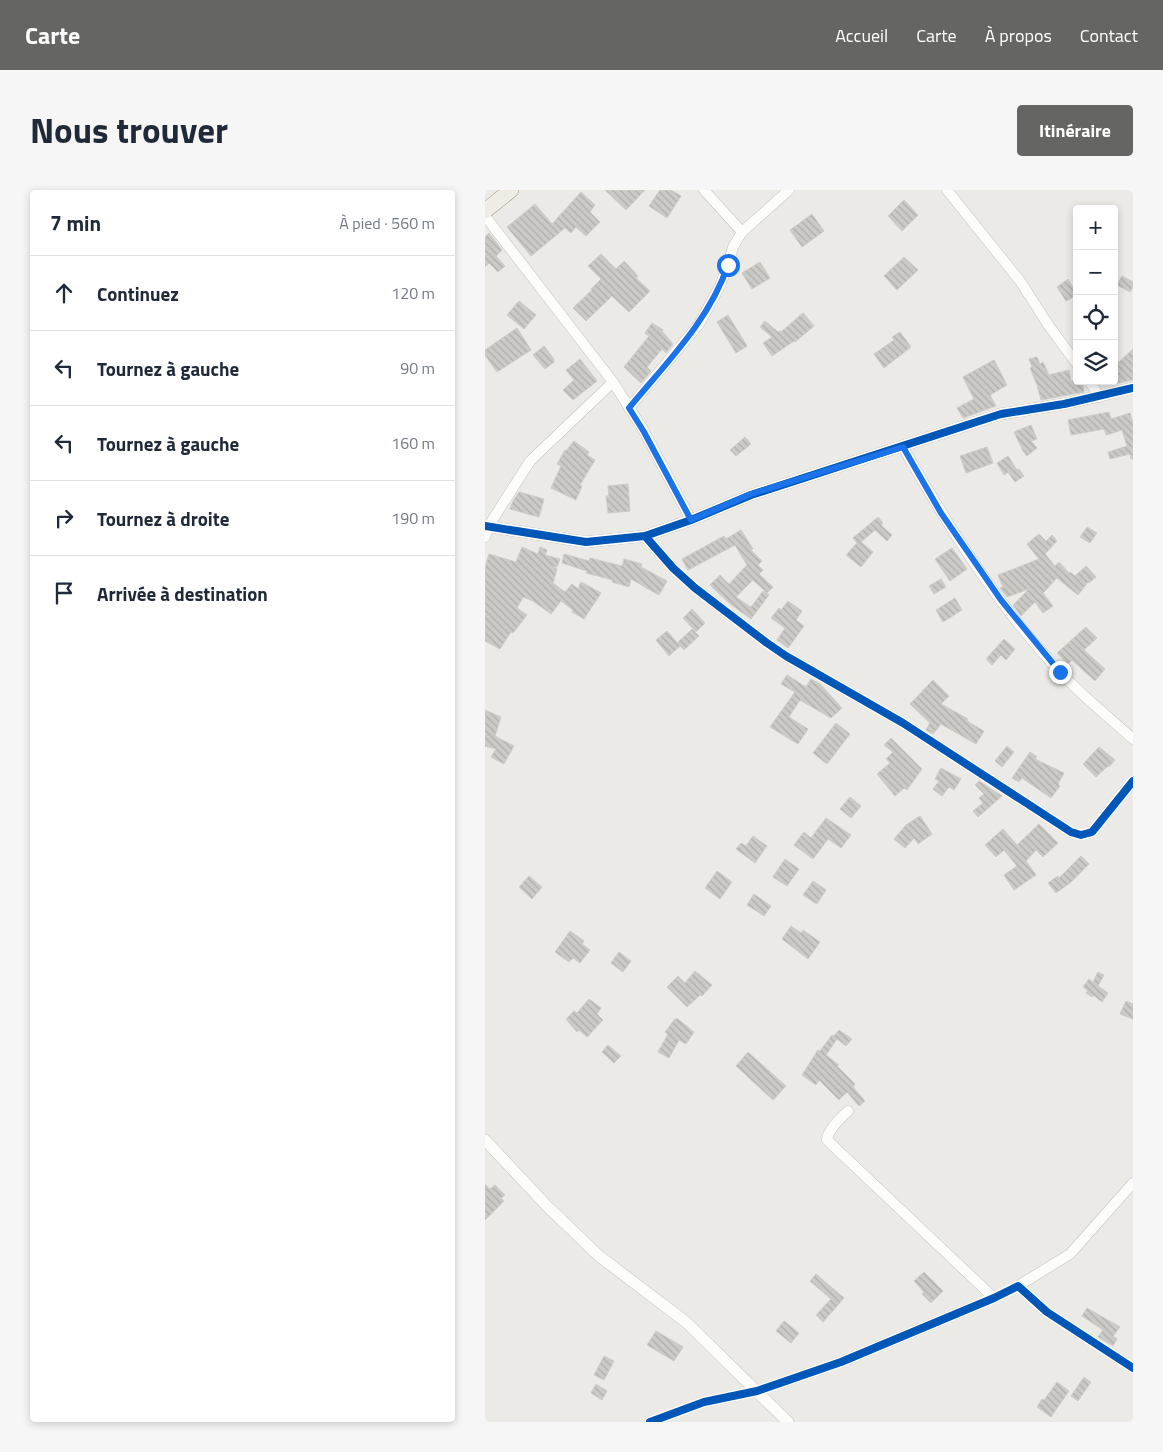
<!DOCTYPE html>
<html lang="fr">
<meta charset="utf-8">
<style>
body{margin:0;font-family:"Titillium Web",sans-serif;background:#f6f6f7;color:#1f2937}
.controls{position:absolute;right:15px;top:15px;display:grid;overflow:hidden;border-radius:5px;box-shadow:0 2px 8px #0003}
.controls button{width:45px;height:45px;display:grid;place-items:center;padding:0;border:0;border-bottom:1px solid #e0e1e3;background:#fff;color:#1f2937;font:25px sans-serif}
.stop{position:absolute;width:15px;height:15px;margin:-11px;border:4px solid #1a73e8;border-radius:50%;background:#fff}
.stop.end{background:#1a73e8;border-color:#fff;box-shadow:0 1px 5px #0008}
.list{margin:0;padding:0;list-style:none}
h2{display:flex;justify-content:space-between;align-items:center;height:65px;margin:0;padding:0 20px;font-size:21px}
h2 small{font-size:16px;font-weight:400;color:#747a83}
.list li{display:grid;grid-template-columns:32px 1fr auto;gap:15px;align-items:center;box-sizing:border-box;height:75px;padding:0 20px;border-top:1px solid #e0e1e3}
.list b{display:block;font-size:19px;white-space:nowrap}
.list em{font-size:16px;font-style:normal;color:#747a83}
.icon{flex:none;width:28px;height:28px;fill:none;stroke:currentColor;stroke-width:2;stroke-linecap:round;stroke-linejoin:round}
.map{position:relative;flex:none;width:648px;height:1232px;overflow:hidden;border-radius:5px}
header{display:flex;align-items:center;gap:30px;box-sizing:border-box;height:70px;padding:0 25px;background:#656563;color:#fff}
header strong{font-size:24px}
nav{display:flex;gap:28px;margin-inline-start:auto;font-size:18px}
.intro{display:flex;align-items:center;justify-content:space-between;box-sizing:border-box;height:120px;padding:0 30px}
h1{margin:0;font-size:35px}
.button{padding:12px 22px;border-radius:5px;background:#656563;color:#fff;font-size:18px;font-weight:700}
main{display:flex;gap:30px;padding:0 30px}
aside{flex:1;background:#fff;border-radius:5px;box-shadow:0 2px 8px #0003}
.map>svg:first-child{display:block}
</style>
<header>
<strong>Carte</strong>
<nav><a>Accueil</a><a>Carte</a><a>À propos</a><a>Contact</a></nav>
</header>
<div class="intro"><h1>Nous trouver</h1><a class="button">Itinéraire</a></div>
<main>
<aside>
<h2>7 min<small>À pied · 560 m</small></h2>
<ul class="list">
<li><svg class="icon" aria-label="ahead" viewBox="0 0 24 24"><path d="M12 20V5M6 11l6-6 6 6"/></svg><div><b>Continuez</b></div><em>120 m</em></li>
<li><svg class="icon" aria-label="left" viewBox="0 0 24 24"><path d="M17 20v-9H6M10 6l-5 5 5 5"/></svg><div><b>Tournez à gauche</b></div><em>90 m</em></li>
<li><svg class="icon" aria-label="left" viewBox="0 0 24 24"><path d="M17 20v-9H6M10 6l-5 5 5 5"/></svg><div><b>Tournez à gauche</b></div><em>160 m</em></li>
<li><svg class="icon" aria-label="right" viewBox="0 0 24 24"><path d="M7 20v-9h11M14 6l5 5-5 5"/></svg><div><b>Tournez à droite</b></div><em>190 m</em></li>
<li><svg class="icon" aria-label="arrive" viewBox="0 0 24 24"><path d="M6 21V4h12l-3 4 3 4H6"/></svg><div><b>Arrivée à destination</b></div></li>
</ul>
</aside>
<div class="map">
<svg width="648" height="1232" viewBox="0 0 648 1232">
<defs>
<pattern id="building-back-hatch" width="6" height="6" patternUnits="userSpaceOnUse" patternTransform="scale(1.25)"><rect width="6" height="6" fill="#cccac7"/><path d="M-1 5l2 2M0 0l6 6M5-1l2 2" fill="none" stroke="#afadaa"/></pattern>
</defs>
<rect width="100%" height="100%" fill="#ebeae6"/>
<path fill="url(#building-back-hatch)" stroke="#ceccc8" d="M 120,0 L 160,0 L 141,20 Z
M 175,0 L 186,0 L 196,6 L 182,28 L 164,16 Z
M 96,2 L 110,15 L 105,22 L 115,32 L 101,46 L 91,37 L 86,43 L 80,38 L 46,66 L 22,37 L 50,14 L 67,34 Z
M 419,10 L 433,25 L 417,41 L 403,26 Z
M 327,24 L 339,41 L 317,57 L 305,40 Z
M 4,43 L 17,60 L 11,66 L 20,76 L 13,82 L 4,73 L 0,77 L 0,47 Z
M 116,64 L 131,79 L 139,71 L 153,86 L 151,88 L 165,101 L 144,122 L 127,106 L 101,131 L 88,118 L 107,100 L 106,99 L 116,89 L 103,76 Z
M 419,67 L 433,80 L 412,100 L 399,86 Z
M 275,72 L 285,88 L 267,99 L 257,83 Z
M 637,86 L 648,92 L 648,97 L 645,102 L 632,95 Z
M 583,89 L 592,105 L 581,111 L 572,97 Z
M 34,111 L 51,125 L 39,139 L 22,125 Z
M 318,123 L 329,136 L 310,152 L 309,151 L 287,166 L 278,153 L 287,147 L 275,137 L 280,131 L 293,142 L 295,141 L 296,142 Z
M 243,125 L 262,156 L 251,163 L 232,132 Z
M 167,133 L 178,140 L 177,141 L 188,154 L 181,163 L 177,159 L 162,177 L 166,181 L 156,193 L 139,177 L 164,146 L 160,143 Z
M 32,138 L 46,160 L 12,182 L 0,165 L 0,160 Z
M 415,142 L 426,157 L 399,178 L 389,164 L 409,150 L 407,147 Z
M 59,156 L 69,169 L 69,172 L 60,179 L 48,165 Z
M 648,159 L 648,190 L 629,194 L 629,164 L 634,172 Z
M 552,167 L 555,174 L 558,172 L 564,185 L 584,180 L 586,191 L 592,189 L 592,191 L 597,191 L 599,202 L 556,210 L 552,195 L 545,178 L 547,177 L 544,169 Z
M 95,169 L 112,191 L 88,210 L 78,200 L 89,190 L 81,180 Z
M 509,170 L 522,195 L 505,205 L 511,216 L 478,228 L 472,218 L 489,209 L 478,187 Z
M 624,222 L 626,229 L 645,223 L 648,233 L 648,269 L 646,269 L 645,264 L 625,269 L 623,262 L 642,256 L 637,240 L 621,245 L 619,239 L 586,245 L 583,230 Z
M 546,235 L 552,249 L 546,251 L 552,258 L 542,266 L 538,261 L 529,242 Z
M 260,247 L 266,254 L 251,266 L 245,260 Z
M 89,251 L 104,262 L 102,265 L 110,270 L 95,295 L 97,296 L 91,310 L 66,298 L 76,276 L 72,274 L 80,260 L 81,261 Z
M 502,257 L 508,273 L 481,283 L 475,266 Z
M 523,266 L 532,280 L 534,279 L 539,286 L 530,292 L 523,282 L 519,285 L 512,273 Z
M 143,294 L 145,321 L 123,323 L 121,306 L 124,306 L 123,296 Z
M 34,302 L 59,309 L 54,327 L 25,319 L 28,311 Z
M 393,327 L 398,333 L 396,335 L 407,345 L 402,351 L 390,340 L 376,352 L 388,362 L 376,377 L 361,365 L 372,353 L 368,348 Z
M 602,337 L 612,343 L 605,353 L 595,347 Z
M 256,340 L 268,359 L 266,360 L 277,371 L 273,375 L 278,380 L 274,384 L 288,397 L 282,403 L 268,390 L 251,407 L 266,417 L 278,401 L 284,405 L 266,429 L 244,413 L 225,395 L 235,385 L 244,394 L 262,375 L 250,355 L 203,380 L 197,369 L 239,346 L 241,349 Z
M 554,344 L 561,351 L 567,345 L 572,351 L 560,364 L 570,376 L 574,372 L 584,383 L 585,382 L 590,386 L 601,376 L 611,387 L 604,393 L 603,392 L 593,405 L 572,388 L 558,403 L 568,416 L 558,423 L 550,412 L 536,426 L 528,415 L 544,399 L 522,407 L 515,398 L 518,397 L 513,385 L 554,369 L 542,354 Z
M 37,357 L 53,364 L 55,357 L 62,360 L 60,365 L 75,369 L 72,377 L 67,377 L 72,379 L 68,393 L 80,402 L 87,394 L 93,399 L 96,392 L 116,403 L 99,429 L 87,422 L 88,420 L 76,411 L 66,424 L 48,411 L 38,407 L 32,418 L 42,425 L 28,443 L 26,442 L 15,459 L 0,451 L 0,377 L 4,364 L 31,372 Z
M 467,358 L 482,379 L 465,391 L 450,369 Z
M 79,364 L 104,371 L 105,368 L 137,376 L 139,369 L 157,374 L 156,377 L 182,391 L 174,405 L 146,389 L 144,397 L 127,392 L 128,390 L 101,383 L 102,381 L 77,373 Z
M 456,389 L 461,397 L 449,404 L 444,396 Z
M 470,408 L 477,420 L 458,432 L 451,420 Z
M 303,411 L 317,421 L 311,430 L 319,436 L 303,458 L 292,450 L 300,438 L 286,428 L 294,418 L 296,420 Z
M 207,419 L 220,433 L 211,442 L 198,428 Z
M 601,437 L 612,448 L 599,460 L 620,479 L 610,491 L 587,470 L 583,474 L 572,463 Z
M 207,439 L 214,446 L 199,460 L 192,453 Z
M 182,441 L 195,456 L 184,466 L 171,450 Z
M 519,449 L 530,459 L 521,470 L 516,465 L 507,475 L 501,469 Z
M 302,485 L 321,497 L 326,489 L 335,494 L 357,518 L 346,528 L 315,510 L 304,527 L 323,539 L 313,554 L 285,537 L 310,502 L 296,494 Z
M 448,490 L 464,506 L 456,514 L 483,529 L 482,531 L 499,541 L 491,554 L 456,534 L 448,544 L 441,540 L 445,533 L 425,514 Z
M 0,520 L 16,527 L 10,546 L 29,556 L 19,574 L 6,567 L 11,559 L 0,556 Z
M 351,533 L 365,544 L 342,574 L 328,563 Z
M 406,548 L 437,579 L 422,600 L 419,598 L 410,606 L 392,584 L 405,573 L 401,569 L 408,562 L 399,555 Z
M 522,556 L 529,562 L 517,577 L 510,571 Z
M 614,557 L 630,570 L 624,577 L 623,576 L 611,587 L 598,574 Z
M 545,562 L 552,567 L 550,569 L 579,583 L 573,594 L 575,596 L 566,608 L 537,588 L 534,592 L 527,588 Z
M 456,578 L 476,589 L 469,600 L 464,597 L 457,606 L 448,599 L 454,591 L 450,589 Z
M 494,591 L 517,606 L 493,627 L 488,621 L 498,613 L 494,608 L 499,604 L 490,595 Z
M 365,607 L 376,616 L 366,628 L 355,619 Z
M 435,626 L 447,644 L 433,654 L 429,648 L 420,658 L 409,649 L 421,635 Z
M 341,628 L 366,645 L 356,658 L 343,649 L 328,669 L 309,655 L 319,642 L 326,648 Z
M 554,634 L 573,653 L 558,667 L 551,660 L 541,671 L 551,685 L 529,700 L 519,685 L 532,676 L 519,660 L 511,667 L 500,655 L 518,639 L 532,655 Z
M 268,646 L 282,656 L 270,673 L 251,659 L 256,653 L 261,656 Z
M 596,666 L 604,674 L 585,693 L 571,703 L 563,693 L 573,686 L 574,688 Z
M 300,669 L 314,679 L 302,696 L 288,687 Z
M 232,681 L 247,692 L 235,709 L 220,698 Z
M 44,686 L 57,697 L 47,709 L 34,697 Z
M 328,691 L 341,700 L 332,714 L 318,705 Z
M 269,704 L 286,716 L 279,726 L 262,715 Z
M 306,736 L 316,743 L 318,740 L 335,752 L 323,769 L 297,749 Z
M 85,741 L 99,751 L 97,754 L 105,760 L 95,773 L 88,768 L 84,772 L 70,762 Z
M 134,762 L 146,771 L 138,782 L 126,773 Z
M 210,781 L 227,795 L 217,806 L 215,805 L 202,817 L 182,797 L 193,786 L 200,793 Z
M 613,782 L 619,785 L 613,796 L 623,803 L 617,812 L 608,805 L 607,807 L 601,803 L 603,801 L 598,797 L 604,789 L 608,792 Z
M 104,809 L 116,818 L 112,824 L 118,830 L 102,847 L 94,840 L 92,842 L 81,829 L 89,821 L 92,823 Z
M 641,811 L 648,814 L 648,829 L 635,824 Z
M 190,829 L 193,829 L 209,842 L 201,854 L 194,850 L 184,868 L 173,862 L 183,844 L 180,842 Z
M 354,840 L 367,849 L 361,856 L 352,849 L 341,865 L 354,875 L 352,876 L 370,894 L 368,897 L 380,911 L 374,916 L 362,902 L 354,910 L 334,890 L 331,895 L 317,885 L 333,860 L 335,861 L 347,845 L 349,846 Z
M 123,855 L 136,866 L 129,873 L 117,862 Z
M 263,862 L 301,896 L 288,910 L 251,876 Z
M 0,994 L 5,999 L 10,995 L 20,1005 L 16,1008 L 19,1011 L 0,1030 Z
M 439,1082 L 458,1101 L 446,1113 L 437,1104 L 439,1102 L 429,1091 Z
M 331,1084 L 359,1108 L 338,1132 L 331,1125 L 346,1109 L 325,1091 Z
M 602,1118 L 635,1137 L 628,1146 L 632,1149 L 628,1156 L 613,1147 L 618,1140 L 597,1126 Z
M 299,1131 L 314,1143 L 306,1153 L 291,1141 Z
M 171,1141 L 198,1157 L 189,1171 L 162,1155 Z
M 119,1166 L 129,1171 L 119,1190 L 109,1185 Z
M 599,1187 L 606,1192 L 593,1211 L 586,1206 Z
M 572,1192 L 584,1201 L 566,1227 L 552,1217 L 557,1209 L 559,1210 Z
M 111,1194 L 122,1201 L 117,1210 L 106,1203 Z"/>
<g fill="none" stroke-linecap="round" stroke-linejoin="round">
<g stroke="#c2c2c0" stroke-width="11">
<path id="minor" d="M 219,0 L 257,42
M 462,0 L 535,91 L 564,136 L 592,174
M 0,26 L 128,192 L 159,241 L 206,330
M 604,191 L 615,207
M 144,218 L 214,134 L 235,96 L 243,75 L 248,57 L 257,42 L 304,0
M 418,257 C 463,336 512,415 575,482 C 597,506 624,527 648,549
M 160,346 L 188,378 L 210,398 L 282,453 L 301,466 L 418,533 L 586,642 L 596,645 L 607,642 L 648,591
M 0,347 L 3,337 L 45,271 L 128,192
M 363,921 C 355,929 343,939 342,950 L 509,1108
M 533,1096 L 585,1064 L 648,993
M 165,1232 L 219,1212 L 272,1201 L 356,1172 L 509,1108 L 533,1096 L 562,1122 L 648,1178"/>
</g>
<g stroke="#c2c2c0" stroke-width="12">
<path id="tertiary" d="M 0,336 L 101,352 L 160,346 L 206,330 L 266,305 L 516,224 L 579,214 L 648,198
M 0,950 L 62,1016 L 114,1066 L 201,1132 L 303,1232"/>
</g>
<g stroke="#9f9885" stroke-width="16">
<path id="primary" d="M 0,21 L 26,0"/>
</g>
<use href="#minor" stroke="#fcfcfb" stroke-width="10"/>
<use href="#tertiary" stroke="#fcfcfb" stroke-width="11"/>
<use href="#primary" stroke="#efece5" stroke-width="15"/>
<g stroke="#fff" stroke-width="11">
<path id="cycleway" d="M 0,336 L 101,352 L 160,346 L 206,330 L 266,305 L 516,224 L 579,214 L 648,198
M 160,346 L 188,378 L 210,398 L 282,453 L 301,466 L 418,533 L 586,642 L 596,645 L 607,642 L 648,591
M 165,1232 L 219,1212 L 272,1201 L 356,1172 L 509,1108 L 533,1096 L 562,1122 L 648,1178"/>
</g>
<use href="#cycleway" stroke="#0057b8" stroke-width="8"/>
</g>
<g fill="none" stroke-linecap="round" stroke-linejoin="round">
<path stroke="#1a73e8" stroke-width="6" d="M 243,75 C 224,131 181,173 144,218 L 159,242 L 206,330 L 266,304 L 418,257 L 456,323 L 516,410 L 575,482"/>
</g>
</svg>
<div class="controls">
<button>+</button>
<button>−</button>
<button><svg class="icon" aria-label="locate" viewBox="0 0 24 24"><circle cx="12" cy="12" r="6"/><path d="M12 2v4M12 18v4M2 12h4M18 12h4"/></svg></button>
<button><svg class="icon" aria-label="layers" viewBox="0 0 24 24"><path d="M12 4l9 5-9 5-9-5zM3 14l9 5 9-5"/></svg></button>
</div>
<div class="stop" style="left:243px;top:75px"></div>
<div class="stop end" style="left:575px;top:482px"></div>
</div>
</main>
